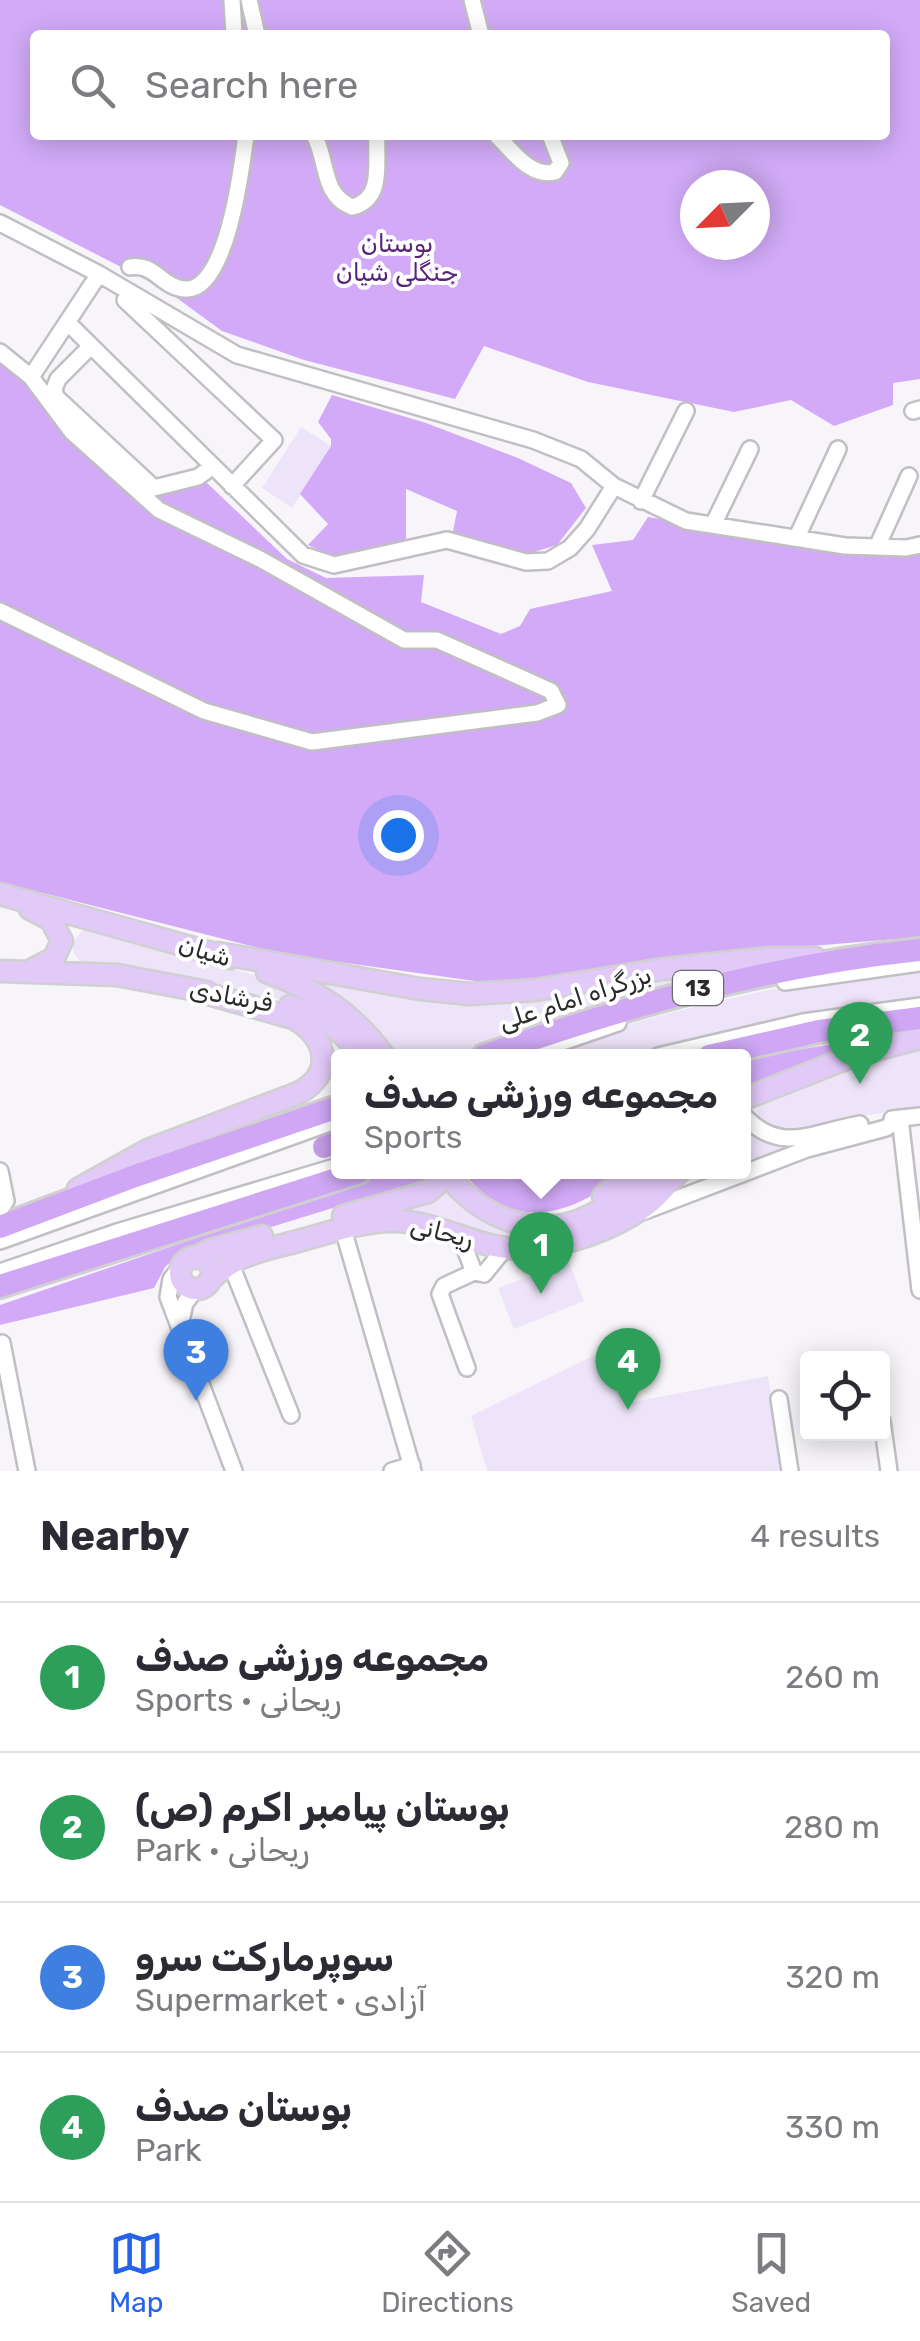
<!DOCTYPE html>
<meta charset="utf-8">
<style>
body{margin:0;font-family:Rubik,"Noto Sans Arabic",sans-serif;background:#f7f7f7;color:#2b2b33}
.controls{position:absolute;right:30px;bottom:30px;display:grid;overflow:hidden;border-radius:10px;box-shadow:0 5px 25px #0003}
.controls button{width:90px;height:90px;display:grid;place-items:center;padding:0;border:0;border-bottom:2px solid #e1e1e2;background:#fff;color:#2b2b33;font:50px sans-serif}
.compass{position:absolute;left:680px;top:170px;width:90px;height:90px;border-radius:50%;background:#fff;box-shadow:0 5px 25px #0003;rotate:246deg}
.you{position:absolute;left:398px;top:835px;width:35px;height:35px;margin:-25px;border:8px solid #fff;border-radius:50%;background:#1a73e8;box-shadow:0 0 0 15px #1a73e833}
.badge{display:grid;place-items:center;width:65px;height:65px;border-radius:50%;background:#2563eb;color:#fff;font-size:32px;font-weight:700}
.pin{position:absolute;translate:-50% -82px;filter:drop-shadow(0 2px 5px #0008)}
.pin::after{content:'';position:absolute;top:52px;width:35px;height:30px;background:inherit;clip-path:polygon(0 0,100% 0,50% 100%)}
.popup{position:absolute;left:331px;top:1049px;width:420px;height:130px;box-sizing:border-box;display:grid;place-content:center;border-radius:10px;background:#fff;filter:drop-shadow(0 2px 8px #0005);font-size:32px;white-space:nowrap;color:#7c7c81}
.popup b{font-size:38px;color:#2b2b33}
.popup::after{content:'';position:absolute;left:50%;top:100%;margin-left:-20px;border:20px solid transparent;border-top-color:#fff}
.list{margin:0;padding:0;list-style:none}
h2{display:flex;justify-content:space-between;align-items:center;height:130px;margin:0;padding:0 40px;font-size:42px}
h2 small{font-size:32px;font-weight:400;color:#7c7c81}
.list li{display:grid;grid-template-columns:65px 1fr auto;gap:30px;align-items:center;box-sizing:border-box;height:150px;padding:0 40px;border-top:2px solid #e1e1e2}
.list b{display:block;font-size:38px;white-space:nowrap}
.list p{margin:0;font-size:32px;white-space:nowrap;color:#7c7c81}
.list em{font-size:32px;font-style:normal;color:#7c7c81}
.icon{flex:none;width:55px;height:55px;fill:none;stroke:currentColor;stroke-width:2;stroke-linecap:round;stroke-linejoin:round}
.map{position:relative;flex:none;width:920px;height:1471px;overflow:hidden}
.search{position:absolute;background:#fff;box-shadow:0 5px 25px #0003;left:30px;right:30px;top:30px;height:110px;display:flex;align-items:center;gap:25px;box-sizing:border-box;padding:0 35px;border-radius:10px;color:#7c7c81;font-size:38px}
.sheet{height:730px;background:#fff}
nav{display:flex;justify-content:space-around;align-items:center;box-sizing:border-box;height:140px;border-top:2px solid #e1e1e2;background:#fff;font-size:28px;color:#7c7c81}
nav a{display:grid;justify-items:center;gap:5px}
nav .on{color:#2563eb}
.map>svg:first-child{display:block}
</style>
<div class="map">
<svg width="920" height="1471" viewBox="0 0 920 1471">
<rect width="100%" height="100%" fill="#f7f5f9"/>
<path fill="#eee4f9" d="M 301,427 L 331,446 L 292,508 L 262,488 Z
M 87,927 L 293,986 L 334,1011 L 144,971 L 84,964 C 66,952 73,938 87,927 Z
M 771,962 L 625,995 L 452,1056 L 392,1056 L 305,977 L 394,992 Z
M 920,965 L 920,1003 L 718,1036 L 640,1056 L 530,1056 C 663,1010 781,983 920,965 Z
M 920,1043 L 920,1108 L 854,1117 L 777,1134 L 758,1121 L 758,1108 L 780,1092 Z
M 744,1125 C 766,1146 785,1142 814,1140 L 744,1165 Z
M 443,1181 L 486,1214 L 604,1222 L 522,1243 L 380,1216 Z
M 569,1262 L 584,1301 L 514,1329 L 498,1288 Z
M 603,1351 L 623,1404 L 768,1376 L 783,1471 L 487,1471 L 471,1416 Z"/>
<path fill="#d2aaf7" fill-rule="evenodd" d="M 0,0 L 920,0 L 920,379 L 893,383 L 893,405 L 834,426 L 791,400 L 734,412 L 588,382 L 484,346 L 455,399 L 304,360 L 222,331 L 166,290 L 0,205 ZM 35,35 L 885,35 L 885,135 L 35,135 ZM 695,185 L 755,185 L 755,245 L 695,245 Z
M 0,358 L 30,390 L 155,494 L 207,483 L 287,559 L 326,578 L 424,575 L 421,602 L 501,634 L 520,626 L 530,609 L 612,591 L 592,545 L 633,540 L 648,517 L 817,546 L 920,551 L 920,937 L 763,950 L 580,975 L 482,982 L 282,954 L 0,882 Z
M 332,395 L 426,423 L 518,458 L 571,483 L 586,508 L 557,545 L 505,561 L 450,547 L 457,511 L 406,489 L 406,539 L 336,558 L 308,545 L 328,524 L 300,494 L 331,446 L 331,439 L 318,422 Z
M 920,1029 L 744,1092 L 744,1059 Z
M 389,1172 L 450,1172 L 177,1256 L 165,1267 L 154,1288 L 0,1325 L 0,1305 Z
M 463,1172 L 626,1172 C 572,1216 512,1235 463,1172 Z"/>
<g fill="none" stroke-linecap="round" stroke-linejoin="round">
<path stroke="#c49ce8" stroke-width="22" d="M 324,1147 L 338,1142"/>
<g stroke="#c1bfc3" stroke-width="20">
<path id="minor" d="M 232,0 L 234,35
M 249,0 L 257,35
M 472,0 L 481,35
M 314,135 C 328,160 321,195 352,207 C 385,199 375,162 377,135
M 496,135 C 513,151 530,178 555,172 L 561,163 L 550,135
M 0,223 L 99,274 L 237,355 L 533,440 L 581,459 L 614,486 L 686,521 L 845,546 L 906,548 L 920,545
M 130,267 C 154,262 163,289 186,289 C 227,291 242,166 246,135
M 125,300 L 274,440 L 232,486
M 67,322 L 303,555 L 334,565 L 447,540 L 526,562 L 548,561 L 570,548 L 587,529 L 614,486
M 91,346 L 58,379 L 54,389 L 56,397 L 154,488 L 198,477 L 213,466
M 0,352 L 31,377 L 99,274
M 913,411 L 920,409
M 641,501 L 686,411
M 713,525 L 750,449
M 797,537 L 838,449
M 877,547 L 909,476
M 0,611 L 204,711 L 312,742 L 537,713 L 558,705 L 551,691 L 437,640 L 404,640 L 260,559 L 159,510 L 72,432 L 31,377
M 785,982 L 920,963
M 522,1056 L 618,1023
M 658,1056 L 803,1022 L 920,1006
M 744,1116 C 781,1155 813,1132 860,1124
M 900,1118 L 920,1290
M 892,1119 L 920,1116
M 0,1171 L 6,1201 L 0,1209
M 645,1211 L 807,1149 L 886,1128 L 900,1118
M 343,1229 L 413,1471
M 460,1236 L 474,1272 L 484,1274 L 506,1247
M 0,1241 L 338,1120
M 230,1262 L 291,1415
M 182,1266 L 171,1279 L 168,1297 L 234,1471
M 0,1272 L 117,1232 L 338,1166
M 180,1326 L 185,1303 L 196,1289
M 2,1343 L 27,1471
M 467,1368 L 440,1294 L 444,1286 L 474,1272
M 779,1399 L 790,1471
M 882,1421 L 889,1471
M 392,1471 L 412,1465"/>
</g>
<g stroke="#d0d0d1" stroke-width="25">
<path id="major" d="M 0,894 L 230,958
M 30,909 L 51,920 L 62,941 L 54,958 L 33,969
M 218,953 L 420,989 L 470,994 L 535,990 L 663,969 L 769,958 L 815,958
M 0,971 L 117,975 L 207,992
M 267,972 C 316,990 353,1013 384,1056
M 290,1006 L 326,1019 L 365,1056
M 744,1099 L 853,1056 L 920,1038
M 445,1172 C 479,1217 537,1243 591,1215 C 617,1202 641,1185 667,1172
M 78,1189 L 148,1150 L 298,1093 C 336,1074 327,1036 293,1018 L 194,990
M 603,1196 L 631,1172
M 343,1216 L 428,1192 L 436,1185 L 437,1172
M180 1273a16 16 0 1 1 32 0a16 16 0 1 1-32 0Z
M 195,1258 L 210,1250 L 262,1236
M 209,1281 C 234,1256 259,1251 291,1243 C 325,1234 362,1220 397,1221 C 430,1222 462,1239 494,1246 C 543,1256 608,1233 647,1205 C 659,1196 669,1182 679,1172"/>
</g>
<g stroke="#d0d0d1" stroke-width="28">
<path id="highway" d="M 484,1056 C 629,1005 766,966 920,950
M 709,1056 L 819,1031 L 920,1018
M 0,1227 L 135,1176 L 338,1107
M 0,1286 L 359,1172"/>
</g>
<use href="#minor" stroke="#fff" stroke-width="15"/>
<use href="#major" stroke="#e2caf8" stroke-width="20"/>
<use href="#highway" stroke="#cfa7f4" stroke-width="22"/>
</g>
<g text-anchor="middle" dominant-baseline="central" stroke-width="8" stroke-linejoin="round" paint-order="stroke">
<rect fill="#fff" stroke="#6b6b6b" stroke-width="2.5" x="673" y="971" width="50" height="34" rx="8"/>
<g font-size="22" font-weight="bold" fill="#2b2b2c">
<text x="698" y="988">13</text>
</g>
<g font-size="25" fill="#56227a" stroke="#fff">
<text x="397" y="243">بوستان<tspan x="397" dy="29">جنگلی شیان</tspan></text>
</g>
<g font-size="25" fill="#2b2b2c" stroke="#fff">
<text transform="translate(205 951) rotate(17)">شیان</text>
<text transform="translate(231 996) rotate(10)">فرشادی</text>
<text transform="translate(575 998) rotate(-18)">بزرگراه امام علی</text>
<text transform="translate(442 1232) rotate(14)">ریحانی</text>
</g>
</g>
</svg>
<div class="controls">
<button><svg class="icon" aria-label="locate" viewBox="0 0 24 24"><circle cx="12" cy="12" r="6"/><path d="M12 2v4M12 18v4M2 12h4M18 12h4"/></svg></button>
</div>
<svg class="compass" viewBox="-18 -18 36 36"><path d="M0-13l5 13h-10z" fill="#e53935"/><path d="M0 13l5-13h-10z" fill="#7c7c81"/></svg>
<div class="you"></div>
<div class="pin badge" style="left:541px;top:1294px;background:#2e9e5b">1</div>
<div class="popup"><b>مجموعه ورزشی صدف</b>Sports</div>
<div class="pin badge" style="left:860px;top:1084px;background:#2e9e5b">2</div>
<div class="pin badge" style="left:196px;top:1401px;background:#3f7fe0">3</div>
<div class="pin badge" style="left:628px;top:1410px;background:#2e9e5b">4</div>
<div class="search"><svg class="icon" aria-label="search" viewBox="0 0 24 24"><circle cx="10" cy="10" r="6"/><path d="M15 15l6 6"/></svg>Search here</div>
</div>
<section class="sheet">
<h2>Nearby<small>4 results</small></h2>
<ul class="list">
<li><span class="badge" style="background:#2e9e5b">1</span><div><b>مجموعه ورزشی صدف</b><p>Sports · ریحانی</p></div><em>260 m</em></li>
<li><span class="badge" style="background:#2e9e5b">2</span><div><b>بوستان پیامبر اکرم (ص)</b><p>Park · ریحانی</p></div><em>280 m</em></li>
<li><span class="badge" style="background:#3f7fe0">3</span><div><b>سوپرمارکت سرو</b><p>Supermarket · آزادی</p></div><em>320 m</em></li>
<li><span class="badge" style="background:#2e9e5b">4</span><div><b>بوستان صدف</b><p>Park</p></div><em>330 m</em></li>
</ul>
</section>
<nav>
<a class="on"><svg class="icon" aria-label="map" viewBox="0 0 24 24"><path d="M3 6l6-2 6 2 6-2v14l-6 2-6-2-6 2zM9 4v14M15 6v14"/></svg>Map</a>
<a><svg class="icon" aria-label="directions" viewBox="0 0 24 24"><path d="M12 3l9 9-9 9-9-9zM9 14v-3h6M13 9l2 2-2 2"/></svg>Directions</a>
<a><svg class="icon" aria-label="saved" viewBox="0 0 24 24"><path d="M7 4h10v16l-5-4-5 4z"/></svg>Saved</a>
</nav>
